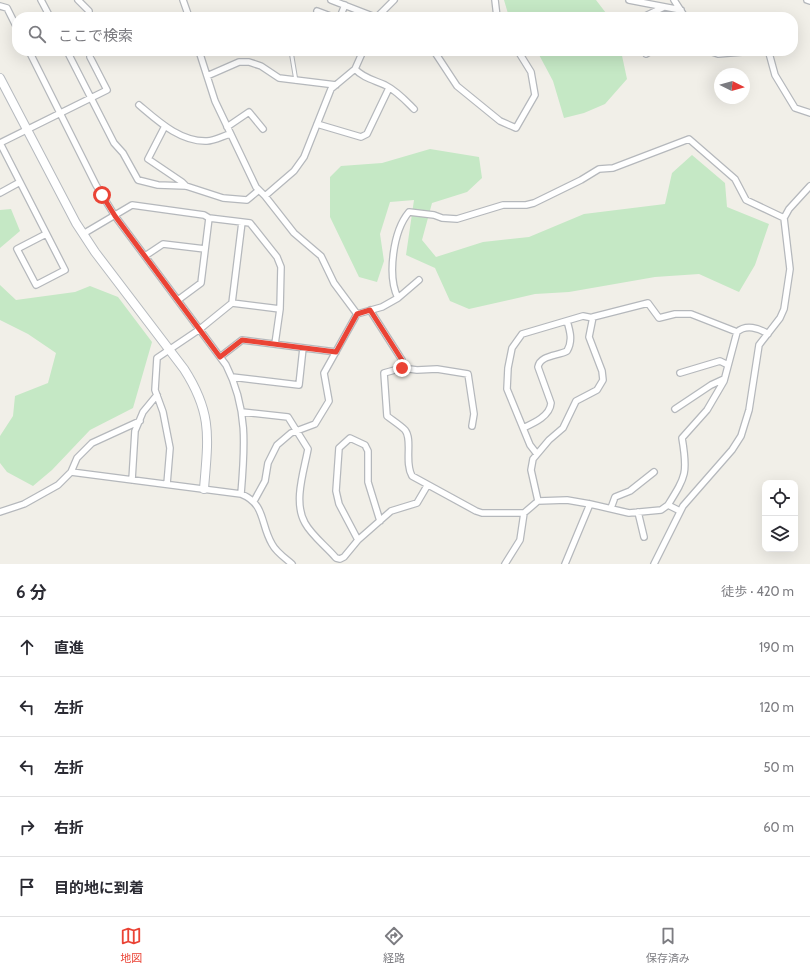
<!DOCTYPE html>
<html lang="ja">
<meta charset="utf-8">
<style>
body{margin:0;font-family:Cabin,"Noto Sans JP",sans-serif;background:#f7f7f7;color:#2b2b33}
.controls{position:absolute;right:12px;bottom:12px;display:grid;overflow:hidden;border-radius:8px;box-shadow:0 4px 16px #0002}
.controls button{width:36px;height:36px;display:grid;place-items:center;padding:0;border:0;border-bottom:1px solid #e1e1e2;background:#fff;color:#2b2b33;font:20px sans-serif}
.compass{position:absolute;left:714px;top:68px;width:36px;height:36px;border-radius:50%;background:#fff;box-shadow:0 4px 16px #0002;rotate:95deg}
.stop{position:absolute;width:12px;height:12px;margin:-9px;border:3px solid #ea4335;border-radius:50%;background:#fff}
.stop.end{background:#ea4335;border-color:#fff;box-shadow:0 1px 4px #0008}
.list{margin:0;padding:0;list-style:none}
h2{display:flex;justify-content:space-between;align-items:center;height:52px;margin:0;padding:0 16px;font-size:17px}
h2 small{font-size:13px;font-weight:400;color:#7c7c81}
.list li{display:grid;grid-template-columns:26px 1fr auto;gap:12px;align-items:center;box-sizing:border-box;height:60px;padding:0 16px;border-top:1px solid #e1e1e2}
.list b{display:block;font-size:15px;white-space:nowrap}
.list em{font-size:13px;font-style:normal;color:#7c7c81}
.icon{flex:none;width:22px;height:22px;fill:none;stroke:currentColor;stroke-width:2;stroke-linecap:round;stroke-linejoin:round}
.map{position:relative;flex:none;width:810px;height:564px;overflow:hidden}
.search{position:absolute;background:#fff;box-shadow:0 4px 16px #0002;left:12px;right:12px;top:12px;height:44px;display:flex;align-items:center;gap:10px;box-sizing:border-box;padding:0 14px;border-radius:16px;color:#7c7c81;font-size:15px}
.sheet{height:352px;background:#fff}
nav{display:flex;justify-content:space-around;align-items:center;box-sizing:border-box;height:56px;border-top:1px solid #e1e1e2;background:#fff;font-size:11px;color:#7c7c81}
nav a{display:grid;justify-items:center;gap:2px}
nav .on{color:#ea4335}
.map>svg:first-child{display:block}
</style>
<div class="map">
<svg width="810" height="564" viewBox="0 0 810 564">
<rect width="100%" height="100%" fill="#f1efe8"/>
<path fill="#c5e8c5" d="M 504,0 L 596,0 L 609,17 L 509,17 Z
M 537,51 L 621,51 L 627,79 L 605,104 L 584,113 L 564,118 L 553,81 Z
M 430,149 L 479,157 L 482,178 L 467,192 L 432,203 L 422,240 L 436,257 L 483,242 L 529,237 L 584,214 L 665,204 L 672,173 L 692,155 L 725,183 L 727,207 L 769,224 L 755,265 L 739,292 L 699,274 L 655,277 L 569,292 L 535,294 L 469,309 L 450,301 L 435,268 L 406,255 L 414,200 L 390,202 L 380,234 L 384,261 L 377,282 L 359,277 L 330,217 L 330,177 L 341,166 L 382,163 Z
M 11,209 L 20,231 L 0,248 L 0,210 Z
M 0,285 L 16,300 L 75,292 L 90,286 L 118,297 L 152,342 L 133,408 L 90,430 L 52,470 L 33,486 L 7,472 L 0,463 L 0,436 L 13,416 L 15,396 L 48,383 L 56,353 L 28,334 L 0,320 Z"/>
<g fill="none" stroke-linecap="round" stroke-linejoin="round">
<g stroke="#b5b8bc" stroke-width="5">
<path id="lane" d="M 291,51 L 296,81"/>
</g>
<g stroke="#b5b8bc" stroke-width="8">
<path id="street" d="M 41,0 L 50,17
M 78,0 L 89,11 L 89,17
M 183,0 L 189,17
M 331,0 L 375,17
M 495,0 L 497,17
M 629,0 L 681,10
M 674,0 L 685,17
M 807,0 L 810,1
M 0,6 L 7,8 L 17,28
M 317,11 L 333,17
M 340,17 L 345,5
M 377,17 L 394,0
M 643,17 L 664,7
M 29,51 L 96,185 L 115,216 L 226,365 C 248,408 245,447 241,494
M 67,51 L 114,143 L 123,153 L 138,180 L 158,185 L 186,186 L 223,198 L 247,200 L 259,190
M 199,51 L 215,101 L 256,187 L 265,196 L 294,171 L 304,157 L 331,89 L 355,69 L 363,51
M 434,51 L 457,86 L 500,121 L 516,128 L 535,95 L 531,72 L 518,51
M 645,51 L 646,54 L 651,51
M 709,51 L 718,54 L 754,51
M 765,51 L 769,53 L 775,75 L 795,108 L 810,113
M 157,52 L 162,51
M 355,69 C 363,78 374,80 385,85 C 397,91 405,100 414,109
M 207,76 L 239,62 L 249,62 L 261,66 L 279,78 L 336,85
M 139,105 C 158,121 180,142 207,141 C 214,141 223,136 230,134
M 317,124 L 361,137 L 367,134 L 389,88
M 165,126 L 148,159 L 182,182 L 186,186
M 227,127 L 249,112 L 263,129
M 0,143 L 65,270 L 36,285 L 17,249 L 46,234
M 0,143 L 107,90 L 90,57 L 90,51
M 0,193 L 20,182
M 242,222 L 250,223 L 277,257 L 281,267 L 280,309
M 83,234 L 132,205 L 204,215 L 209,218
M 145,256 L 163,244 L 205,249
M 398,298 C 387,276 393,231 409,212 L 434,215 L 442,218 L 457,219 L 503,205 L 526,205 L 534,203 L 581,180 L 599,169 L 613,168 L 689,139 L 735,179 L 746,200 L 784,218
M 178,300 L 201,283 L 209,218 L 242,222 L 232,303 L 280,309 L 275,344
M 370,310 L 402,360 L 402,368
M 357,314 L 382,307 L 398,298 L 419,280
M 220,357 L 242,340 L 336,352
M 680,373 L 720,361 L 728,365
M 232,377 L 299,385 L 303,348
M 675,409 L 711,385 L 724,379
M 242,412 L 288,417 L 308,449 C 304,471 293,502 305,523 C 312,536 327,547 336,558 L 340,559 L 344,557 L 358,540 L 391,511 L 417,503 L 427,486
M 472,426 L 474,414 L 468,374 L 437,369 L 417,370 L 402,368 L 384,373 L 387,416 C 392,420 400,425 405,430 C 413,440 404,462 412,476 L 476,511 L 482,513 L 524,513 L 538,501 L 567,500 L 590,504 L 629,513 L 661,510 L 668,505 L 680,511
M 523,428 C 534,423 550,416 551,403 L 538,367 C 540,355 558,356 567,351 C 573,341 570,331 567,321
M 537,454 L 530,445 L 507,389 L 508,368 L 512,348 L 522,334 L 583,316 L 593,318
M 71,472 L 241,494 C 266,504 260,524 272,544 C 276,552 285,558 292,564
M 132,480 L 135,431 L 143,412 L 157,395
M 167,484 L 170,448 L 163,412 L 155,390 L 157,358 L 200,329 L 232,303
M 254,501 L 265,481 L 268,463 L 277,445 L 291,433 L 315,424 L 329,401 L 324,373 L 357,314 L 334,283 L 321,256 L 294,233 L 265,196
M 538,501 L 531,470 L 533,459 L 549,440 L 563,428 L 576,401 L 597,390 L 603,380 L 602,371 L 589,337 L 593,317 L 648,303 L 659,318 L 675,314 L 691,314 L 737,332
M 668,505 C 686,476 688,473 682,438 L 707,410 L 724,381 L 737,332 C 746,324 759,328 768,334
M 611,508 L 615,497 L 630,491 L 654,472
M 0,512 L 24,504 L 58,485 L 71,472 L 77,458 L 92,443 L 140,421
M 638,512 L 644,537
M 358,540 L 339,504 L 336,491 L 339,448 L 350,438 L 365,445 L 368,451 L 368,482 L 380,521
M 505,564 L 520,540 L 524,513
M 565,564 L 590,504
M 654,564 L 683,506 L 732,450 L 741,436 L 749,410 L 759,345 L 780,318 L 784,309 L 790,269 L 784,218 L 789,209 L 810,186"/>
</g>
<g stroke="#b6babf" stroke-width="10">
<path id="secondary" d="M 0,78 L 76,223 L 95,252 L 184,369 C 213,414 208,438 204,489"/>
</g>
<use href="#lane" stroke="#fff" stroke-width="3"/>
<use href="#street" stroke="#fff" stroke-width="5.5"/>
<use href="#secondary" stroke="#fff" stroke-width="8"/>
</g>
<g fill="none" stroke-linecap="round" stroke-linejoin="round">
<path stroke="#ea4335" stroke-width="5" d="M 102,195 L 115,216 L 220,357 L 242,340 L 336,352 L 357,314 L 370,310 L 402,360 L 402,368"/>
</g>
</svg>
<div class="controls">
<button><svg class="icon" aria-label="locate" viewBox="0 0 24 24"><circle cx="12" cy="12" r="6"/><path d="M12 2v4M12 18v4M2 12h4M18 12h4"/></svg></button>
<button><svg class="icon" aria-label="layers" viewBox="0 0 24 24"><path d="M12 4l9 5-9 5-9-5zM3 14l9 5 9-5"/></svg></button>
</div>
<svg class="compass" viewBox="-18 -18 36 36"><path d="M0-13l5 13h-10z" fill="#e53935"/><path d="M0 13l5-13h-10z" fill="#7c7c81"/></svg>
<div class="stop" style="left:102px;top:195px"></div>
<div class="stop end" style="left:402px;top:368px"></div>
<div class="search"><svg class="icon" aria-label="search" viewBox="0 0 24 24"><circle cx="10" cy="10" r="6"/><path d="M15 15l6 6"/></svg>ここで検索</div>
</div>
<section class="sheet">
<h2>6 分<small>徒歩 · 420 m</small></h2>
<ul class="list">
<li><svg class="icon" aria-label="ahead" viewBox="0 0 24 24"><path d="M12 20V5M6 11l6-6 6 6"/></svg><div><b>直進</b></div><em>190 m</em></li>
<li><svg class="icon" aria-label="left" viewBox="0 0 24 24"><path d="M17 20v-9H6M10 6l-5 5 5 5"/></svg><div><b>左折</b></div><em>120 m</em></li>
<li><svg class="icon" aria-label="left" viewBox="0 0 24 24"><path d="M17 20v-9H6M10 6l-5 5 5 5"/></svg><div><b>左折</b></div><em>50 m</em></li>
<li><svg class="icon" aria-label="right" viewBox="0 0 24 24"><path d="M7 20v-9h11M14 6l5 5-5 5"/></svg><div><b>右折</b></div><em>60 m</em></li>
<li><svg class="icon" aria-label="arrive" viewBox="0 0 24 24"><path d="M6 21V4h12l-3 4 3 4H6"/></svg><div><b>目的地に到着</b></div></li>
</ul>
</section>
<nav>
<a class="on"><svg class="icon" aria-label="map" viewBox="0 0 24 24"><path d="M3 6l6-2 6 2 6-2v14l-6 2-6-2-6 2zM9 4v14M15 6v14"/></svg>地図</a>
<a><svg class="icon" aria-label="directions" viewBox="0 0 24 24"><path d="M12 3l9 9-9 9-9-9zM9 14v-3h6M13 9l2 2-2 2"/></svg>経路</a>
<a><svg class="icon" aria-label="saved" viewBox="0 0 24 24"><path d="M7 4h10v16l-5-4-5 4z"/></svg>保存済み</a>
</nav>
